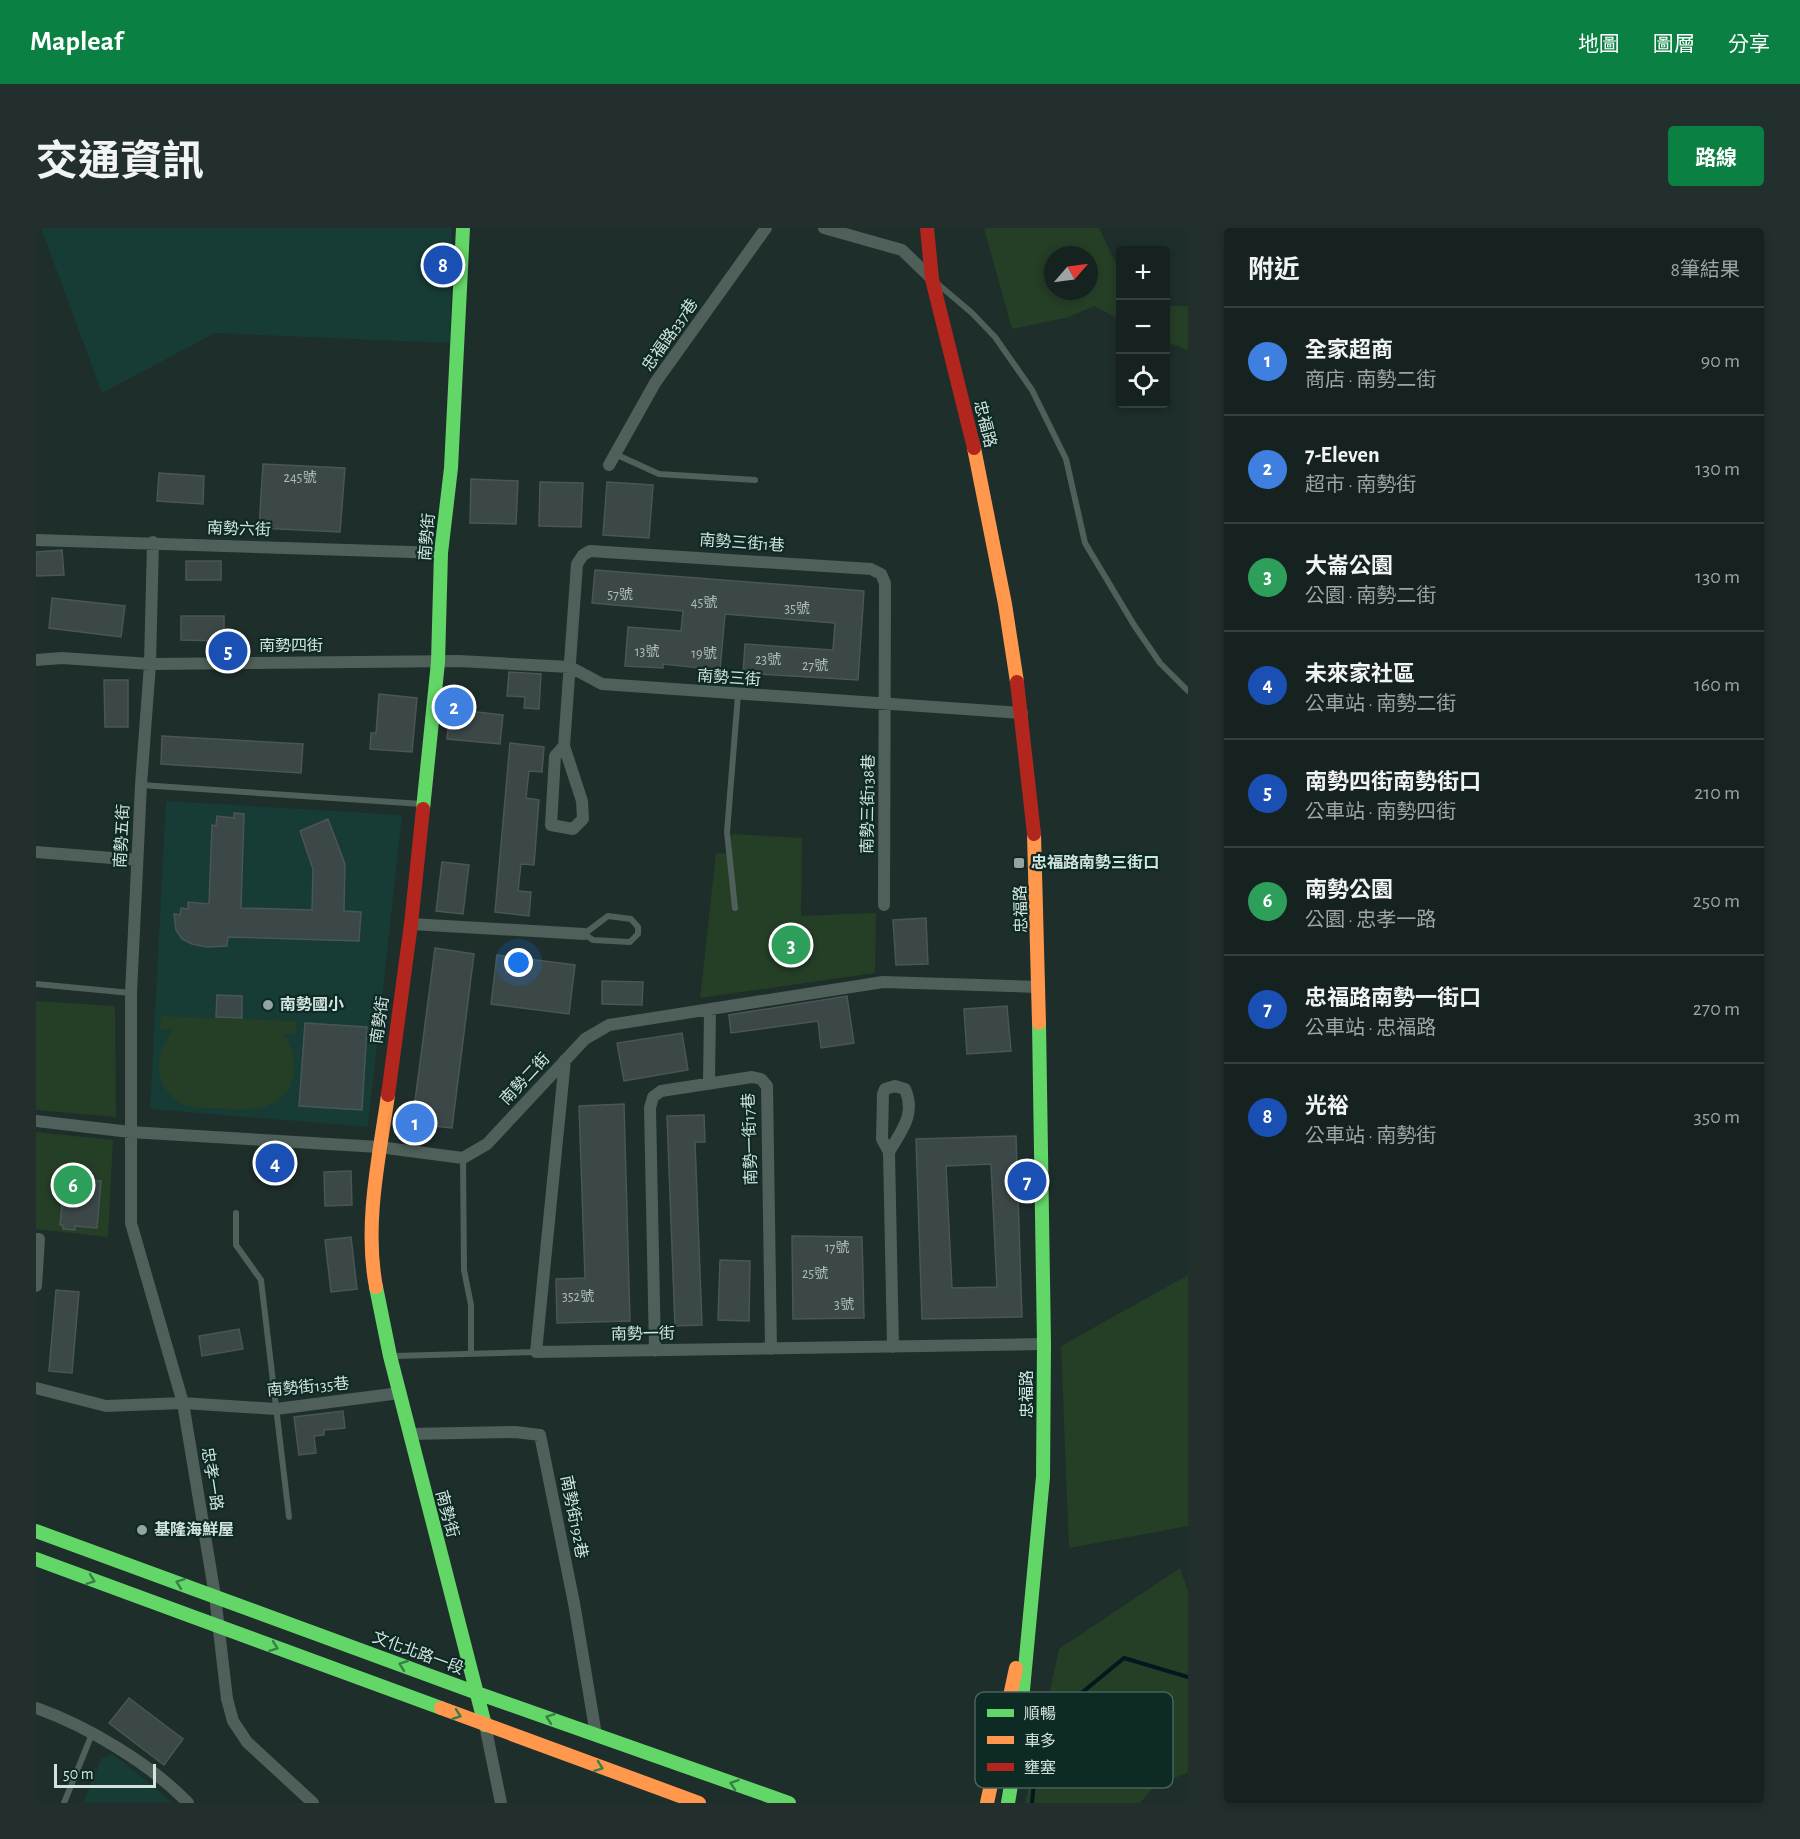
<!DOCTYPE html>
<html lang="zh-TW">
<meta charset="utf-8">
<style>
body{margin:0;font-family:"Alegreya Sans","Noto Sans TC",sans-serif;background:#232f2d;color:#f1f3f6}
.controls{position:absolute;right:18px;top:18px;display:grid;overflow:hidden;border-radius:6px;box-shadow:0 3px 9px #0003}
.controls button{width:54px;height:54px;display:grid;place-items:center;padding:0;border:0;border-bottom:2px solid #353f3e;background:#162220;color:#f1f3f6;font:30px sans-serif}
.compass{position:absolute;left:1008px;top:18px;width:54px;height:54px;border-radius:50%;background:#162220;box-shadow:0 3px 9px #0003;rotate:62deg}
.scale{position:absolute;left:18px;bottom:15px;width:102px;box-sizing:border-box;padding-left:6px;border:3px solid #d3e3df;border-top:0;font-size:16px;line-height:21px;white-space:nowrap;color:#d3e3df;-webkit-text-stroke:4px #0d2a25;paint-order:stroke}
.you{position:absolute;left:483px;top:735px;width:21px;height:21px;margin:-15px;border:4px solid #fff;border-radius:50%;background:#1a73e8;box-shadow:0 0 0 9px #1a73e833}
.badge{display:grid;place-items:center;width:39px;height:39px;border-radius:50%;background:#0b8043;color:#fff;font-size:20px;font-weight:700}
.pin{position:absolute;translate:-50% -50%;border:3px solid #fff;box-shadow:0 2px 6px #0006}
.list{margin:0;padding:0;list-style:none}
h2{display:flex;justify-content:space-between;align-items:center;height:78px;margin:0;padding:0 24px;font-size:26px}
h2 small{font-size:20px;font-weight:400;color:#9ea4a5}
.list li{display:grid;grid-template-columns:39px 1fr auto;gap:18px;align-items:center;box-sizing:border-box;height:108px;padding:0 24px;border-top:2px solid #353f3e}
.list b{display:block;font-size:22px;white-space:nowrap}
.list p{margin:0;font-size:20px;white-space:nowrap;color:#9ea4a5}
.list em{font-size:20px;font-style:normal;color:#9ea4a5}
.icon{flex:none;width:33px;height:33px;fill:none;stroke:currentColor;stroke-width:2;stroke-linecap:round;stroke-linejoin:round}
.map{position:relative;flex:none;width:1152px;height:1575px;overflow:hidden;border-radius:6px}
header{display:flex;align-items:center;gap:36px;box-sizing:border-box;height:84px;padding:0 30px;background:#0b8043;color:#fff}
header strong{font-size:28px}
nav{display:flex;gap:33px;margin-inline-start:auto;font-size:21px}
.intro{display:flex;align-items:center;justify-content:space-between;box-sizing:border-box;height:144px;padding:0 36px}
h1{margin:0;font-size:42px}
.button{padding:15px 27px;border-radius:6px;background:#0b8043;color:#fff;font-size:21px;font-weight:700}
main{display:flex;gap:36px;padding:0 36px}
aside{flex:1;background:#162220;border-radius:6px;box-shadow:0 3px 9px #0003}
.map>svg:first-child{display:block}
</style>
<header>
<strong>Mapleaf</strong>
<nav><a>地圖</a><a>圖層</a><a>分享</a></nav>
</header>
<div class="intro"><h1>交通資訊</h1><a class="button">路線</a></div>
<main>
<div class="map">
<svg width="1152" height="1575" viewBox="0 0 1152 1575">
<rect width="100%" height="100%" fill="#1e2e2b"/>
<path fill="#173b35" d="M 5,0 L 416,0 L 414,115 L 179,105 L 66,165 Z
M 130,573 L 366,587 L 332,899 L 114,881 Z
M 74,1526 L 85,1532 L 137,1575 L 47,1575 L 65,1531 Z"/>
<path fill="#253e26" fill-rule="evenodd" d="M 948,0 L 1063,0 L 1084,44 L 1084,92 L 1058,78 L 1033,89 L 976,101 ZM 1017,27 L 1053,27 L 1053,63 L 1017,63 Z
M 1130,78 L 1152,78 L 1152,122 L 1130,114 Z
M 696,606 L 766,610 L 765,688 L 840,685 L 839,745 L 664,770 L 680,625 L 693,626 Z
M 0,773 L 79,778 L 80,889 L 0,882 Z
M 125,788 L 260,793 L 260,806 L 247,806 C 256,817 260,830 258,845 C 252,886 209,883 179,880 C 167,880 153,881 143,874 C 114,855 120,824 137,801 L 124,801 Z
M 0,904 L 77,912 L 72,1009 L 0,1001 Z
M 1152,1047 L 1152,1298 L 1033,1320 L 1025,1118 Z
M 1144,1340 L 1152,1363 L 1152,1544 L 1116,1561 L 1104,1575 L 989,1575 L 1023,1421 Z"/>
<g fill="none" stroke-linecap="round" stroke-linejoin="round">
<path stroke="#03171e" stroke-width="4" d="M 996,1575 L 1003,1500 L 1088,1430 L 1152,1449"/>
</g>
<path fill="#3b4847" stroke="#495655" stroke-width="1.5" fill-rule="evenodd" d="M 227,236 L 309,240 L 304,304 L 223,300 Z
M 123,245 L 168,248 L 167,276 L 121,273 Z
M 435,251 L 482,253 L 480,296 L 434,295 Z
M 504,254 L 547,255 L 545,299 L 503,298 Z
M 571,254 L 617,257 L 613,310 L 567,307 Z
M 26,322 L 28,347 L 0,348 L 0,324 Z
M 150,333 L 185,333 L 185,352 L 150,352 Z
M 559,342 L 828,363 L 822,452 L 707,445 L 709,416 L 797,422 L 799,395 L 689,386 L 684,442 L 627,436 L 627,440 L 589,438 L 592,399 L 645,403 L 647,383 L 556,375 Z
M 16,370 L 89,378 L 85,409 L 13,400 Z
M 145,388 L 188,388 L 188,413 L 145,412 Z
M 473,444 L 505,446 L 503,481 L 488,480 L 489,469 L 471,468 Z
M 68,452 L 92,452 L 92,499 L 69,499 Z
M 343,466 L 381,470 L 376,524 L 334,521 L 335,505 L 340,505 Z
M 414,481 L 467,487 L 464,516 L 411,511 Z
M 126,508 L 267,516 L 265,545 L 125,536 Z
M 474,515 L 508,519 L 506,544 L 493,543 L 490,570 L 503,572 L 498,637 L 485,636 L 482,663 L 495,664 L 493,688 L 459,684 Z
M 198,585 L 208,586 L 205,680 L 276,682 L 277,641 L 264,603 L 292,591 L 309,636 L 308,683 L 325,684 L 323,713 L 192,709 L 191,718 L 171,719 L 156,716 L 146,711 L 140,702 L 138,686 L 144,687 L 145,680 L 152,681 L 152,674 L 173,676 L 176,597 L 180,598 L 181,588 L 198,590 Z
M 406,634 L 433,637 L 427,686 L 400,683 Z
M 890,690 L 892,736 L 860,737 L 857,692 Z
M 399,720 L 438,726 L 416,900 L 376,896 Z
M 461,727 L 539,737 L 533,786 L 455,776 Z
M 566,753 L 607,754 L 606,777 L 566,776 Z
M 181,767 L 206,768 L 206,790 L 180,789 Z
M 811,768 L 818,815 L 785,820 L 782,793 L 695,805 L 693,787 Z
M 971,778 L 975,823 L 931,826 L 928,781 Z
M 269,795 L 331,799 L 326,882 L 263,878 Z
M 646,805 L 652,842 L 588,853 L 581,815 Z
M 588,876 L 594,1093 L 521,1095 L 520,1051 L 549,1050 L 543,878 Z
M 668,887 L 669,914 L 659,914 L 666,1097 L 639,1098 L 631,888 Z
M 980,908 L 986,1089 L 886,1091 L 880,911 ZM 955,936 L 961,1059 L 916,1060 L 910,938 Z
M 315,943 L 316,977 L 289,978 L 288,944 Z
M 44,951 L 65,953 L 61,1000 L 39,998 L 39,1002 L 27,1001 L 27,997 L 24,997 L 27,966 L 43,968 Z
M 756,1008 L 826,1009 L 828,1090 L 757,1091 Z
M 315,1009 L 321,1061 L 295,1064 L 289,1012 Z
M 684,1032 L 714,1033 L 713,1093 L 682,1092 Z
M 20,1062 L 43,1064 L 36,1145 L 13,1143 Z
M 203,1101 L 207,1121 L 166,1128 L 163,1108 Z
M 307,1183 L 309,1200 L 288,1202 L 288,1207 L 278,1208 L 280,1225 L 263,1227 L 258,1189 Z
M 93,1470 L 147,1511 L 128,1537 L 73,1495 Z"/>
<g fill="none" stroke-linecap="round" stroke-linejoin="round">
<path stroke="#4e6059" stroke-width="6" d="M 903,57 L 936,85 L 959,109 L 996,162 L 1030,231 L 1049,315 L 1098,397 L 1124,435 L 1152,463
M 579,226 L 623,246 L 719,252
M 105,557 L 386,576
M 699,680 L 691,604 L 702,467
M 572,688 L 595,691 L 602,699 L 602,706 L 594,714 L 557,712 L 548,706 Z
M 0,756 L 95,765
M 427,930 L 428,1042 L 435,1077 L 435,1124
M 200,985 L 200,1017 L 225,1052 L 253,1289
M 358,1128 L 500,1124
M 28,1575 L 56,1506"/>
<path stroke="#4e6059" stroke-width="12" d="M 788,0 L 866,22 L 896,51
M 573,237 L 619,155 L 730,0
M 0,312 L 405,325
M 117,314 L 114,436 L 105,557 L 95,765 L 95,995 L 147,1175 L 179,1368 L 191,1471 L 197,1493 L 211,1514 L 277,1575
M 0,432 L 26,430 L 114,436 L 423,433 L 534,439 L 566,456 L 986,485
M 528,518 L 546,573 L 547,591 L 537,601 L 515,597 L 519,528 L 528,518 L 541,336 L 547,327 L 554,323 L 835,341 L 845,346 L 849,355 L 848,677
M 0,624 L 101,632
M 375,696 L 548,706
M 529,832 L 500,1124 L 1008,1116
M 673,854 L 674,782
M 0,893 L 94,904 L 343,919 L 427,930 L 451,916 L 549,811 L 573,797 L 847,754 L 1002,759
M 853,924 C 866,902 880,886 869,861 L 859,858 L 849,861 L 847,866 L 846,911 L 853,924 L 857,1119
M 0,1011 L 3,1011 L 0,1058
M 619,1123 L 614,880 L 617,869 L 625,863 L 716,849 L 725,851 L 731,858 L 735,1121
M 0,1160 L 70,1178 L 147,1175 L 240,1181 L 364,1165
M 373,1206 L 479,1204 L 504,1207 L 538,1375 L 560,1507
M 0,1480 C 51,1498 115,1536 152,1575
M 449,1497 L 465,1575"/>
<path stroke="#63d668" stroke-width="14" d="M 387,581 L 402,434 L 405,325 L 415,240 L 427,0
M 340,1059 L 354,1128 L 449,1497
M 0,1303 L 441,1465 L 753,1575
M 0,1331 L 405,1480
M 972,1575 L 982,1515 L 1007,1249 L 1008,1116 L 1003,795"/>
<path stroke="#ff974d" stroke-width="14" d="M 938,220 L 969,376 L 981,454
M 998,606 L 1003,795
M 340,1059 C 328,996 343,930 352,867
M 405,1480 L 663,1575
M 951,1575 L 980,1440"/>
<path stroke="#b3261e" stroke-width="14" d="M 891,0 L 896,51 L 938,220
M 981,454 L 998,606
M 352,867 L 375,696 L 387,581"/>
</g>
<defs><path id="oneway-chevron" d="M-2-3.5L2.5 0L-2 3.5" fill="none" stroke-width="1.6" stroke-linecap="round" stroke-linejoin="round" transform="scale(1.5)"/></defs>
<g stroke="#388046">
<use href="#oneway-chevron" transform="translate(55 1352) rotate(20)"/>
<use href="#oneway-chevron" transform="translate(144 1355) rotate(-160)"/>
<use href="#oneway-chevron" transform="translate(238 1419) rotate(20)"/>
<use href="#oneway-chevron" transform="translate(367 1437) rotate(-160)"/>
<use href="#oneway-chevron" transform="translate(421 1487) rotate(20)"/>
<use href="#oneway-chevron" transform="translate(514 1490) rotate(-160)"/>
<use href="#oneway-chevron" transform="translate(563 1539) rotate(20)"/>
<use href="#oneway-chevron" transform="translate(698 1556) rotate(-161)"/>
</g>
<g fill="#94a4a0" stroke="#0d2a25" stroke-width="2">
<rect x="977" y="629" width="12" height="12" rx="3"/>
<circle cx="232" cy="777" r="6"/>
<circle cx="106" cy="1302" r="6"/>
</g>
<g text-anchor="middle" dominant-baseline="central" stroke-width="4.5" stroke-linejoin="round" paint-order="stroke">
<g font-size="14" fill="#adbcb9">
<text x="264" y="250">245號</text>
<text x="584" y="367">57號</text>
<text x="668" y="375">45號</text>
<text x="761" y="381">35號</text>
<text x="611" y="424">13號</text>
<text x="668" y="426">19號</text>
<text x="732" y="432">23號</text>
<text x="779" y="438">27號</text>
<text x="801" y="1020">17號</text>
<text x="779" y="1046">25號</text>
<text x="542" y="1069">352號</text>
<text x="808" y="1077">3號</text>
</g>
<g font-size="16" fill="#d3e3df" stroke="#0d2a25">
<text transform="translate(634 107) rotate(-55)">忠福路337巷</text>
<text transform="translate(949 196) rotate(76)">忠福路</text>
<text transform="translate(203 301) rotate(2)">南勢六街</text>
<text transform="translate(391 309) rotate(-85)">南勢街</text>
<text transform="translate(706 315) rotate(4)">南勢三街1巷</text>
<text x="255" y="418">南勢四街</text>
<text transform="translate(693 450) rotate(4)">南勢三街</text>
<text transform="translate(832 576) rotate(-89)">南勢三街138巷</text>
<text transform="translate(86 608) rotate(-87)">南勢五街</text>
<text transform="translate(985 681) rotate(-91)">忠福路</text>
<text transform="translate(344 792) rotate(-82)">南勢街</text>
<text transform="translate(489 851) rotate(-47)">南勢二街</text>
<text transform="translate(714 911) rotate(-92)">南勢一街17巷</text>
<text transform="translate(607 1106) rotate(-1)">南勢一街</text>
<text transform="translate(272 1159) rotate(-5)">南勢街135巷</text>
<text transform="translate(991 1166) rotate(-90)">忠福路</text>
<text transform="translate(176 1251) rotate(81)">忠孝一路</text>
<text transform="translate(411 1286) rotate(75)">南勢街</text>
<text transform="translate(538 1289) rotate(79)">南勢街192巷</text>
<text transform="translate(382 1425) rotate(20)">文化北路一段</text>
</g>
<g font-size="16" font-weight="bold" fill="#d3e3df" stroke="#0d2a25" text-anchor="start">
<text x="995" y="635">忠福路南勢三街口</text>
<text x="244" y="777">南勢國小</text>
<text x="118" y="1302">基隆海鮮屋</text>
</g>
</g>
<rect x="939" y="1464" width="198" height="96" rx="9" fill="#0d2a25" stroke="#48625d" stroke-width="1.5"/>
<rect x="951" y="1481" width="27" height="8" fill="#63d668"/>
<rect x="951" y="1508" width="27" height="8" fill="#ff974d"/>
<rect x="951" y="1535" width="27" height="8" fill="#b3261e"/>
<g font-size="16" fill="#d3e3df">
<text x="988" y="1491">順暢</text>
<text x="988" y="1518">車多</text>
<text x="988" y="1545">壅塞</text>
</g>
</svg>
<div class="controls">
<button>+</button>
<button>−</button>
<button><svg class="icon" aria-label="locate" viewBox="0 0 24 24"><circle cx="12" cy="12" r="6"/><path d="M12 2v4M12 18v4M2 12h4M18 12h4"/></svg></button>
</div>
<svg class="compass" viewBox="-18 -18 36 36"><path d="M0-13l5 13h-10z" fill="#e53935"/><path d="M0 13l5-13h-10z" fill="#9ea4a5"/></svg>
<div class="scale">50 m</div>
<div class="you"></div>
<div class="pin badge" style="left:379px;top:895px;background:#3f7fe0">1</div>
<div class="pin badge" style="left:418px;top:479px;background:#3f7fe0">2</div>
<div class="pin badge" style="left:755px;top:717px;background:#2e9e5b">3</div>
<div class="pin badge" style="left:239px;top:935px;background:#1a4fb4">4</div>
<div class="pin badge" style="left:192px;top:423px;background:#1a4fb4">5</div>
<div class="pin badge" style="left:37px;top:957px;background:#2e9e5b">6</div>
<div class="pin badge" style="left:991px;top:953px;background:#1a4fb4">7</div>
<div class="pin badge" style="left:407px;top:37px;background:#1a4fb4">8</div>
</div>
<aside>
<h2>附近<small>8筆結果</small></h2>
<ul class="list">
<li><span class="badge" style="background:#3f7fe0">1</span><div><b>全家超商</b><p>商店 · 南勢二街</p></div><em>90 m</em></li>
<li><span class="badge" style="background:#3f7fe0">2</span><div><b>7-Eleven</b><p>超市 · 南勢街</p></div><em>130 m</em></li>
<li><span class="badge" style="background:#2e9e5b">3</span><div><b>大崙公園</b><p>公園 · 南勢二街</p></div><em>130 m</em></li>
<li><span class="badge" style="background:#1a4fb4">4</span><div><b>未來家社區</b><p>公車站 · 南勢二街</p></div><em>160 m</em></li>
<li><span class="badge" style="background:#1a4fb4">5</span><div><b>南勢四街南勢街口</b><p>公車站 · 南勢四街</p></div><em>210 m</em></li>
<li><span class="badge" style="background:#2e9e5b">6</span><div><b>南勢公園</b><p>公園 · 忠孝一路</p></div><em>250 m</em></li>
<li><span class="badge" style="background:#1a4fb4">7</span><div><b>忠福路南勢一街口</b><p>公車站 · 忠福路</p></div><em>270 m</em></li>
<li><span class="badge" style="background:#1a4fb4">8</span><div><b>光裕</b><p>公車站 · 南勢街</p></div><em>350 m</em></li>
</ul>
</aside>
</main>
